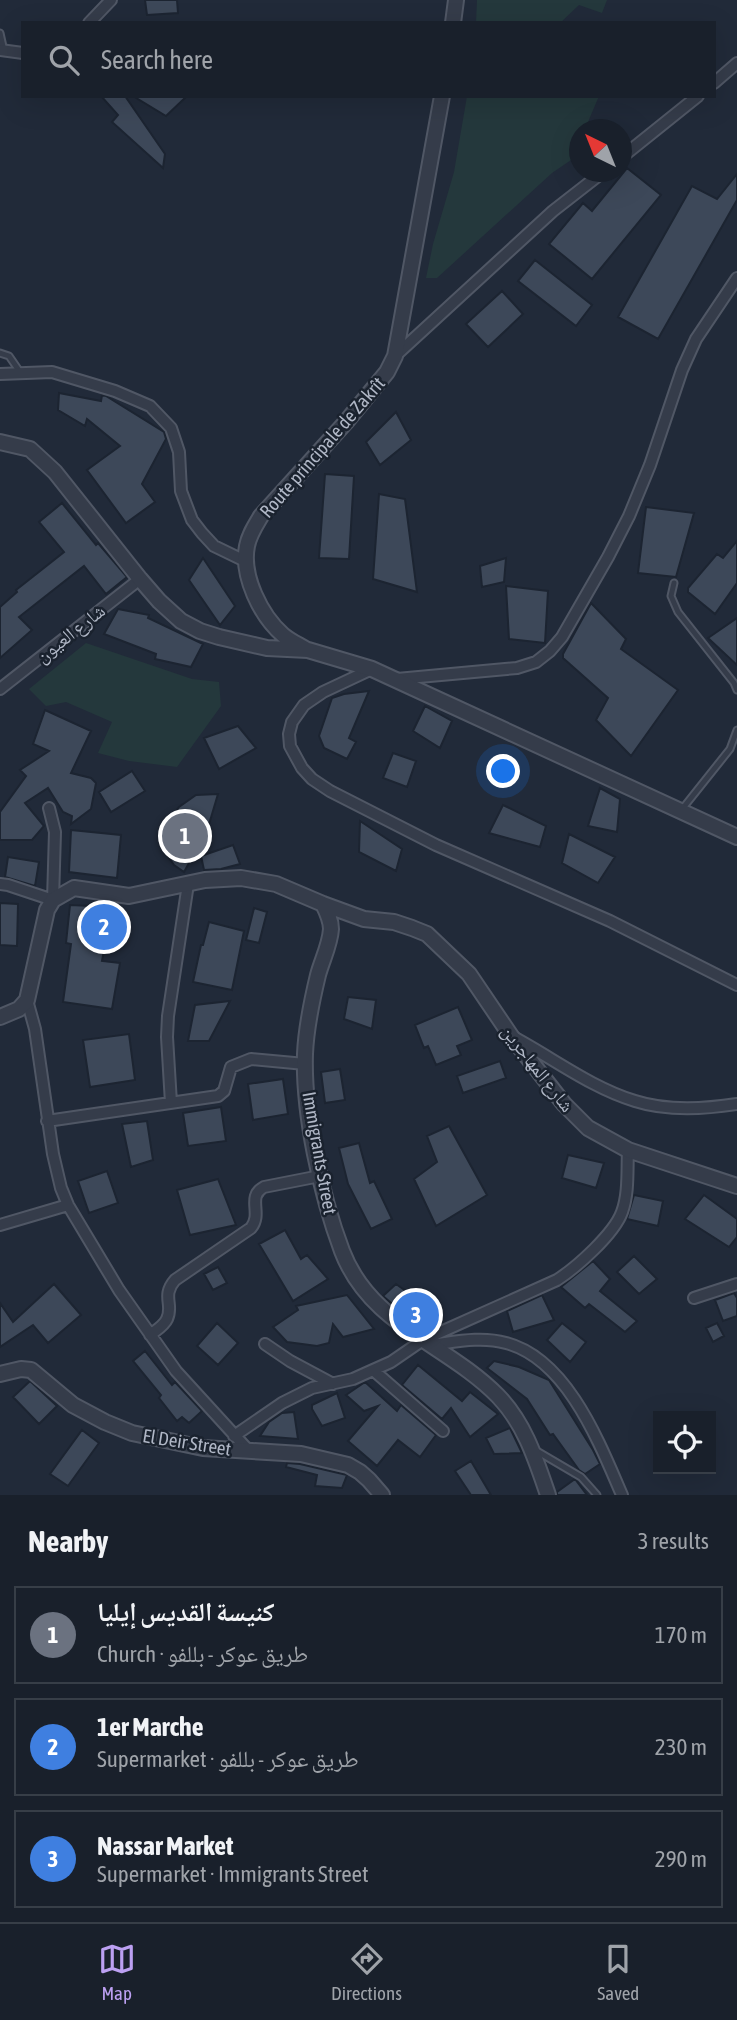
<!DOCTYPE html>
<meta charset="utf-8">
<style>
body{margin:0;font-family:"Asap Condensed","Noto Naskh Arabic",sans-serif;background:#222833;color:#f1f3f6}
.controls{position:absolute;right:21px;bottom:21px;display:grid;overflow:hidden;border-radius:0px;box-shadow:0 7px 28px #0002}
.controls button{width:63px;height:63px;display:grid;place-items:center;padding:0;border:0;border-bottom:2px solid #373e47;background:#19202b;color:#f1f3f6;font:35px sans-serif}
.compass{position:absolute;left:569px;top:119px;width:63px;height:63px;border-radius:50%;background:#19202b;box-shadow:0 7px 28px #0002;rotate:317deg}
.you{position:absolute;left:504px;top:772px;width:24px;height:24px;margin:-18px;border:5px solid #fff;border-radius:50%;background:#1a73e8;box-shadow:0 0 0 10px #1a73e833}
.badge{display:grid;place-items:center;width:46px;height:46px;border-radius:50%;background:#bca0f2;color:#fff;font-size:23px;font-weight:700}
.pin{position:absolute;translate:-50% -50%;border:4px solid #fff;box-shadow:0 2px 7px #0006}
.list{margin:0;padding:0;list-style:none}
h2{display:flex;justify-content:space-between;align-items:center;height:91px;margin:0;padding:0 28px;font-size:30px}
h2 small{font-size:23px;font-weight:400;color:#9fa3a9}
.list li{display:grid;grid-template-columns:46px 1fr auto;gap:21px;align-items:center;box-sizing:border-box;height:98px;margin:0 14px 14px;padding:0 14px;border:2px solid #373e47;border-radius:0px}
.list b{display:block;font-size:26px;white-space:nowrap}
.list p{margin:0;font-size:23px;white-space:nowrap;color:#9fa3a9}
.list em{font-size:23px;font-style:normal;color:#9fa3a9}
.icon{flex:none;width:38px;height:38px;fill:none;stroke:currentColor;stroke-width:2;stroke-linecap:round;stroke-linejoin:round}
.map{position:relative;flex:none;width:737px;height:1495px;overflow:hidden}
.search{position:absolute;background:#19202b;box-shadow:0 7px 28px #0002;left:21px;right:21px;top:21px;height:77px;display:flex;align-items:center;gap:18px;box-sizing:border-box;padding:0 24px;border-radius:0px;color:#9fa3a9;font-size:26px}
.sheet{height:427px;background:#19202b}
nav{display:flex;justify-content:space-around;align-items:center;box-sizing:border-box;height:98px;border-top:2px solid #373e47;background:#19202b;font-size:19px;color:#9fa3a9}
nav a{display:grid;justify-items:center;gap:4px}
nav .on{color:#bca0f2}
.map>svg:first-child{display:block}
</style>
<div class="map">
<svg width="737" height="1495" viewBox="0 0 737 1495">
<rect width="100%" height="100%" fill="#212a39"/>
<path fill="#24383c" d="M 477,0 L 607,0 L 602,13 L 579,5 L 560,23 L 476,23 Z
M 467,96 L 599,96 L 585,129 L 580,130 L 579,145 L 574,158 L 552,173 L 437,278 L 426,278 L 433,244 L 454,172 Z
M 86,643 L 192,679 L 219,682 L 221,706 L 177,767 L 129,761 L 98,753 L 112,722 L 66,702 L 46,706 L 29,689 Z"/>
<path fill="#3d4859" stroke="#1c2431" stroke-width="2" d="M 145,0 L 177,0 L 178,13 L 147,15 Z
M 101,96 L 125,96 L 165,154 L 163,168 L 112,122 L 118,115 Z
M 133,96 L 187,96 L 166,116 Z
M 627,168 L 661,195 L 592,279 L 549,244 L 583,203 L 592,211 Z
M 737,174 L 737,200 L 658,339 L 618,317 L 692,186 L 717,199 Z
M 535,260 L 592,305 L 576,326 L 518,281 Z
M 502,291 L 523,314 L 488,347 L 466,324 Z
M 59,393 L 101,401 L 102,395 L 106,396 L 164,432 L 166,439 L 142,484 L 155,502 L 126,523 L 87,470 L 120,446 L 87,419 L 85,426 L 58,410 Z
M 396,412 L 411,440 L 380,465 L 366,442 Z
M 325,474 L 354,476 L 349,559 L 319,558 Z
M 379,494 L 405,499 L 417,592 L 373,579 Z
M 62,503 L 96,545 L 98,543 L 127,577 L 106,594 L 84,566 L 19,617 L 32,630 L 0,658 L 0,607 L 17,592 L 16,590 L 64,552 L 39,522 Z
M 646,507 L 694,513 L 676,577 L 638,573 Z
M 737,541 L 737,583 L 715,614 L 688,592 L 688,588 L 717,554 L 723,558 Z
M 203,558 L 235,606 L 220,625 L 189,580 Z
M 506,558 L 504,582 L 482,587 L 480,566 Z
M 506,586 L 548,591 L 545,643 L 509,639 Z
M 591,603 L 626,639 L 621,649 L 678,690 L 631,756 L 596,720 L 608,698 L 563,658 L 563,654 Z
M 118,609 L 149,615 L 148,618 L 203,644 L 191,667 L 155,659 L 156,654 L 104,634 Z
M 737,618 L 737,665 L 708,638 Z
M 369,691 L 349,738 L 356,742 L 347,759 L 324,748 L 319,736 L 332,698 L 344,694 Z
M 425,706 L 452,721 L 440,748 L 413,731 Z
M 45,710 L 91,731 L 71,773 L 91,778 L 96,783 L 91,809 L 71,824 L 72,816 L 63,812 L 48,788 L 25,803 L 44,826 L 32,840 L 0,840 L 0,812 L 26,776 L 20,770 L 49,751 L 33,744 Z
M 238,726 L 256,748 L 219,769 L 204,738 Z
M 393,753 L 416,761 L 407,787 L 383,778 Z
M 132,771 L 145,791 L 111,812 L 99,792 Z
M 600,788 L 620,799 L 617,832 L 588,826 Z
M 218,794 L 207,831 L 184,872 L 174,865 L 165,852 L 163,840 L 168,823 L 179,807 L 196,795 Z
M 503,805 L 546,826 L 540,847 L 489,833 Z
M 360,821 L 402,849 L 396,871 L 359,852 Z
M 71,830 L 121,835 L 117,878 L 69,872 Z
M 569,834 L 615,857 L 598,883 L 562,863 Z
M 233,845 L 240,864 L 221,869 L 204,870 L 201,856 Z
M 8,857 L 39,862 L 35,886 L 5,877 Z
M 0,903 L 18,904 L 17,946 L 0,945 Z
M 91,903 L 113,905 L 102,961 L 120,963 L 112,1009 L 63,1002 L 71,944 L 66,943 L 70,905 L 91,906 Z
M 254,908 L 267,912 L 259,943 L 246,940 Z
M 209,922 L 244,931 L 232,990 L 193,982 L 201,945 L 203,945 Z
M 348,997 L 376,1000 L 372,1029 L 344,1019 Z
M 230,1001 L 209,1041 L 188,1041 L 195,1005 Z
M 458,1007 L 472,1040 L 457,1046 L 461,1055 L 436,1065 L 428,1046 L 424,1048 L 415,1025 Z
M 129,1034 L 135,1080 L 90,1087 L 83,1040 Z
M 500,1061 L 506,1078 L 463,1093 L 457,1076 Z
M 340,1069 L 345,1100 L 325,1103 L 321,1072 Z
M 283,1079 L 288,1114 L 253,1120 L 248,1084 Z
M 221,1107 L 226,1141 L 188,1146 L 183,1113 Z
M 147,1121 L 153,1160 L 131,1167 L 122,1124 Z
M 449,1126 L 487,1195 L 436,1226 L 414,1179 L 437,1162 L 427,1136 Z
M 359,1143 L 370,1183 L 374,1181 L 392,1219 L 371,1229 L 348,1184 L 339,1148 Z
M 568,1155 L 604,1163 L 596,1188 L 562,1178 Z
M 107,1171 L 118,1203 L 89,1213 L 78,1181 Z
M 218,1179 L 236,1225 L 190,1235 L 177,1190 Z
M 634,1195 L 663,1201 L 658,1226 L 627,1219 Z
M 704,1195 L 737,1219 L 737,1237 L 729,1247 L 685,1219 Z
M 285,1230 L 301,1259 L 307,1255 L 328,1279 L 293,1301 L 259,1244 Z
M 634,1256 L 657,1279 L 639,1294 L 617,1272 Z
M 593,1261 L 610,1279 L 600,1291 L 637,1321 L 625,1332 L 589,1304 L 585,1308 L 561,1287 Z
M 218,1267 L 227,1283 L 213,1290 L 204,1274 Z
M 54,1284 L 81,1315 L 48,1343 L 33,1325 L 0,1347 L 0,1303 L 13,1322 Z
M 396,1284 L 438,1314 L 427,1329 L 404,1314 L 383,1296 Z
M 734,1293 L 737,1298 L 737,1316 L 723,1321 L 715,1300 Z
M 347,1295 L 374,1329 L 343,1337 L 333,1324 L 329,1343 L 317,1346 L 287,1342 L 273,1327 L 298,1310 L 296,1306 Z
M 542,1295 L 554,1320 L 513,1332 L 507,1311 Z
M 217,1323 L 238,1343 L 218,1365 L 197,1346 Z
M 562,1323 L 586,1342 L 570,1362 L 547,1340 Z
M 717,1323 L 724,1336 L 713,1342 L 706,1328 Z
M 145,1351 L 172,1385 L 175,1382 L 202,1411 L 189,1423 L 182,1417 L 177,1421 L 159,1398 L 161,1395 L 133,1361 Z
M 494,1361 L 519,1367 L 549,1380 L 593,1450 L 600,1464 L 585,1474 L 579,1470 L 553,1434 L 550,1435 L 527,1399 L 487,1368 Z
M 418,1365 L 462,1401 L 470,1392 L 498,1414 L 470,1437 L 451,1408 L 442,1419 L 402,1385 Z
M 30,1381 L 57,1406 L 39,1424 L 13,1397 Z
M 365,1382 L 397,1411 L 401,1405 L 436,1435 L 420,1457 L 398,1440 L 377,1466 L 348,1441 L 378,1406 L 364,1411 L 346,1395 Z
M 337,1393 L 345,1418 L 322,1426 L 312,1409 L 312,1405 Z
M 294,1412 L 298,1439 L 260,1436 L 269,1422 L 282,1413 Z
M 510,1428 L 522,1453 L 494,1454 L 486,1438 Z
M 82,1430 L 99,1443 L 68,1486 L 50,1474 Z
M 471,1461 L 491,1495 L 471,1495 L 455,1471 Z
M 287,1463 L 300,1464 L 347,1475 L 342,1488 L 315,1486 L 317,1475 L 286,1467 Z
M 575,1479 L 587,1495 L 557,1495 L 557,1492 Z"/>
<g fill="none" stroke-linecap="round" stroke-linejoin="round">
<g stroke="#505765" stroke-width="9">
<path id="service" d="M 0,33 L 4,51
M 0,353 L 9,356 L 20,372
M 674,583 L 671,596 L 678,612 L 734,683 L 737,690
M 683,808 L 730,749 L 737,730
M 535,1450 L 581,1477 L 597,1495"/>
</g>
<g stroke="#505765" stroke-width="14">
<path id="minor" d="M 89,23 L 111,0
M 0,50 L 23,53
M 714,83 L 737,63
M 622,157 L 698,96
M 395,356 L 553,211 L 603,172
M 0,374 L 52,372 L 115,391 L 150,406 L 171,428 L 179,452 L 181,491 L 192,520 L 202,533 L 214,546 L 245,561
M 372,669 L 323,692 L 304,705 L 292,722 L 289,734 L 290,746 L 302,768 L 312,779 L 330,791 L 436,845 L 610,921 L 737,985
M 397,679 L 517,668 L 536,662 L 550,651 L 562,637 L 608,557 L 629,516 L 650,465 L 682,370 L 696,339 L 737,278
M 0,689 L 140,579
M 0,884 L 8,885 L 53,900 L 55,832 L 49,808
M 27,1000 L 35,1029 L 53,1154 L 61,1188 L 68,1205 L 119,1290 L 176,1371 L 249,1451
M 515,1038 C 554,1059 592,1088 635,1101 C 666,1111 705,1109 737,1104
M 171,1103 L 167,1037 L 168,1016 L 188,884
M 47,1121 L 218,1096 L 224,1091 L 231,1067 L 251,1059 L 305,1064
M 0,1225 L 68,1205
M 694,1298 L 737,1284
M 150,1335 C 155,1331 164,1326 167,1319 C 174,1305 161,1296 175,1280 L 251,1228 C 263,1213 246,1197 264,1187 L 320,1176
M 265,1344 L 290,1361 L 333,1384
M 431,1345 C 455,1342 481,1336 506,1343 C 567,1359 599,1442 622,1495
M 373,1370 L 443,1431
M 234,1436 L 282,1403 L 312,1388 L 353,1379 L 373,1370 L 391,1362 L 423,1340 L 557,1280 C 577,1267 614,1234 622,1212 C 629,1193 627,1170 628,1150"/>
</g>
<g stroke="#505765" stroke-width="18">
<path id="tertiary" d="M 453,23 L 456,0
M 0,442 L 30,449 L 55,472 L 140,579 L 159,601 L 181,621 L 200,631 L 219,637 L 267,648 L 308,650 L 372,669 L 737,837
M 307,650 C 299,645 290,641 283,635 C 261,616 241,576 247,546 C 249,535 255,526 261,516 L 346,422 L 387,372 L 395,356 L 442,96
M 323,904 C 327,912 331,920 331,929 C 330,945 322,960 318,975 C 312,1000 306,1028 305,1054 C 303,1113 321,1195 342,1251 C 370,1325 447,1344 498,1396 C 525,1424 536,1460 548,1495
M 0,1017 L 19,1009 L 27,1000 L 47,910 L 53,900 L 74,888 L 129,896 L 205,880 L 241,878 L 276,884 L 323,904 L 364,919 L 394,922 L 412,928 L 427,934 L 469,974 L 511,1036 L 564,1104 L 588,1128 L 628,1150 L 737,1186
M 0,1374 L 21,1369 L 31,1370 L 73,1405 L 105,1422 L 132,1433 L 203,1448 L 301,1454 L 348,1465 L 360,1472 L 369,1480 L 382,1495"/>
</g>
<use href="#service" stroke="#353c4a" stroke-width="5"/>
<use href="#minor" stroke="#353c4a" stroke-width="10"/>
<use href="#tertiary" stroke="#353c4a" stroke-width="14"/>
</g>
<g text-anchor="middle" dominant-baseline="central" stroke-width="5" stroke-linejoin="round" paint-order="stroke">
<g font-size="19" fill="#b0b7c6" stroke="#1a222e">
<text transform="translate(322 447) rotate(-49)">Route principale de Zakrît</text>
<text transform="translate(70 633) rotate(-38)">شارع العيون</text>
<text transform="translate(538 1068) rotate(52)">شارع المهاجرين</text>
<text transform="translate(320 1153) rotate(80)">Immigrants Street</text>
<text transform="translate(187 1442) rotate(9)">El Deir Street</text>
</g>
</g>
</svg>
<div class="controls">
<button><svg class="icon" aria-label="locate" viewBox="0 0 24 24"><circle cx="12" cy="12" r="6"/><path d="M12 2v4M12 18v4M2 12h4M18 12h4"/></svg></button>
</div>
<svg class="compass" viewBox="-18 -18 36 36"><path d="M0-13l5 13h-10z" fill="#e53935"/><path d="M0 13l5-13h-10z" fill="#9fa3a9"/></svg>
<div class="you"></div>
<div class="pin badge" style="left:185px;top:836px;background:#6b7280">1</div>
<div class="pin badge" style="left:104px;top:927px;background:#3f7fe0">2</div>
<div class="pin badge" style="left:416px;top:1315px;background:#3f7fe0">3</div>
<div class="search"><svg class="icon" aria-label="search" viewBox="0 0 24 24"><circle cx="10" cy="10" r="6"/><path d="M15 15l6 6"/></svg>Search here</div>
</div>
<section class="sheet">
<h2>Nearby<small>3 results</small></h2>
<ul class="list">
<li><span class="badge" style="background:#6b7280">1</span><div><b>كنيسة القديس إيليا</b><p>Church · طريق عوكر - بللفو</p></div><em>170 m</em></li>
<li><span class="badge" style="background:#3f7fe0">2</span><div><b>1er Marche</b><p>Supermarket · طريق عوكر - بللفو</p></div><em>230 m</em></li>
<li><span class="badge" style="background:#3f7fe0">3</span><div><b>Nassar Market</b><p>Supermarket · Immigrants Street</p></div><em>290 m</em></li>
</ul>
</section>
<nav>
<a class="on"><svg class="icon" aria-label="map" viewBox="0 0 24 24"><path d="M3 6l6-2 6 2 6-2v14l-6 2-6-2-6 2zM9 4v14M15 6v14"/></svg>Map</a>
<a><svg class="icon" aria-label="directions" viewBox="0 0 24 24"><path d="M12 3l9 9-9 9-9-9zM9 14v-3h6M13 9l2 2-2 2"/></svg>Directions</a>
<a><svg class="icon" aria-label="saved" viewBox="0 0 24 24"><path d="M7 4h10v16l-5-4-5 4z"/></svg>Saved</a>
</nav>
